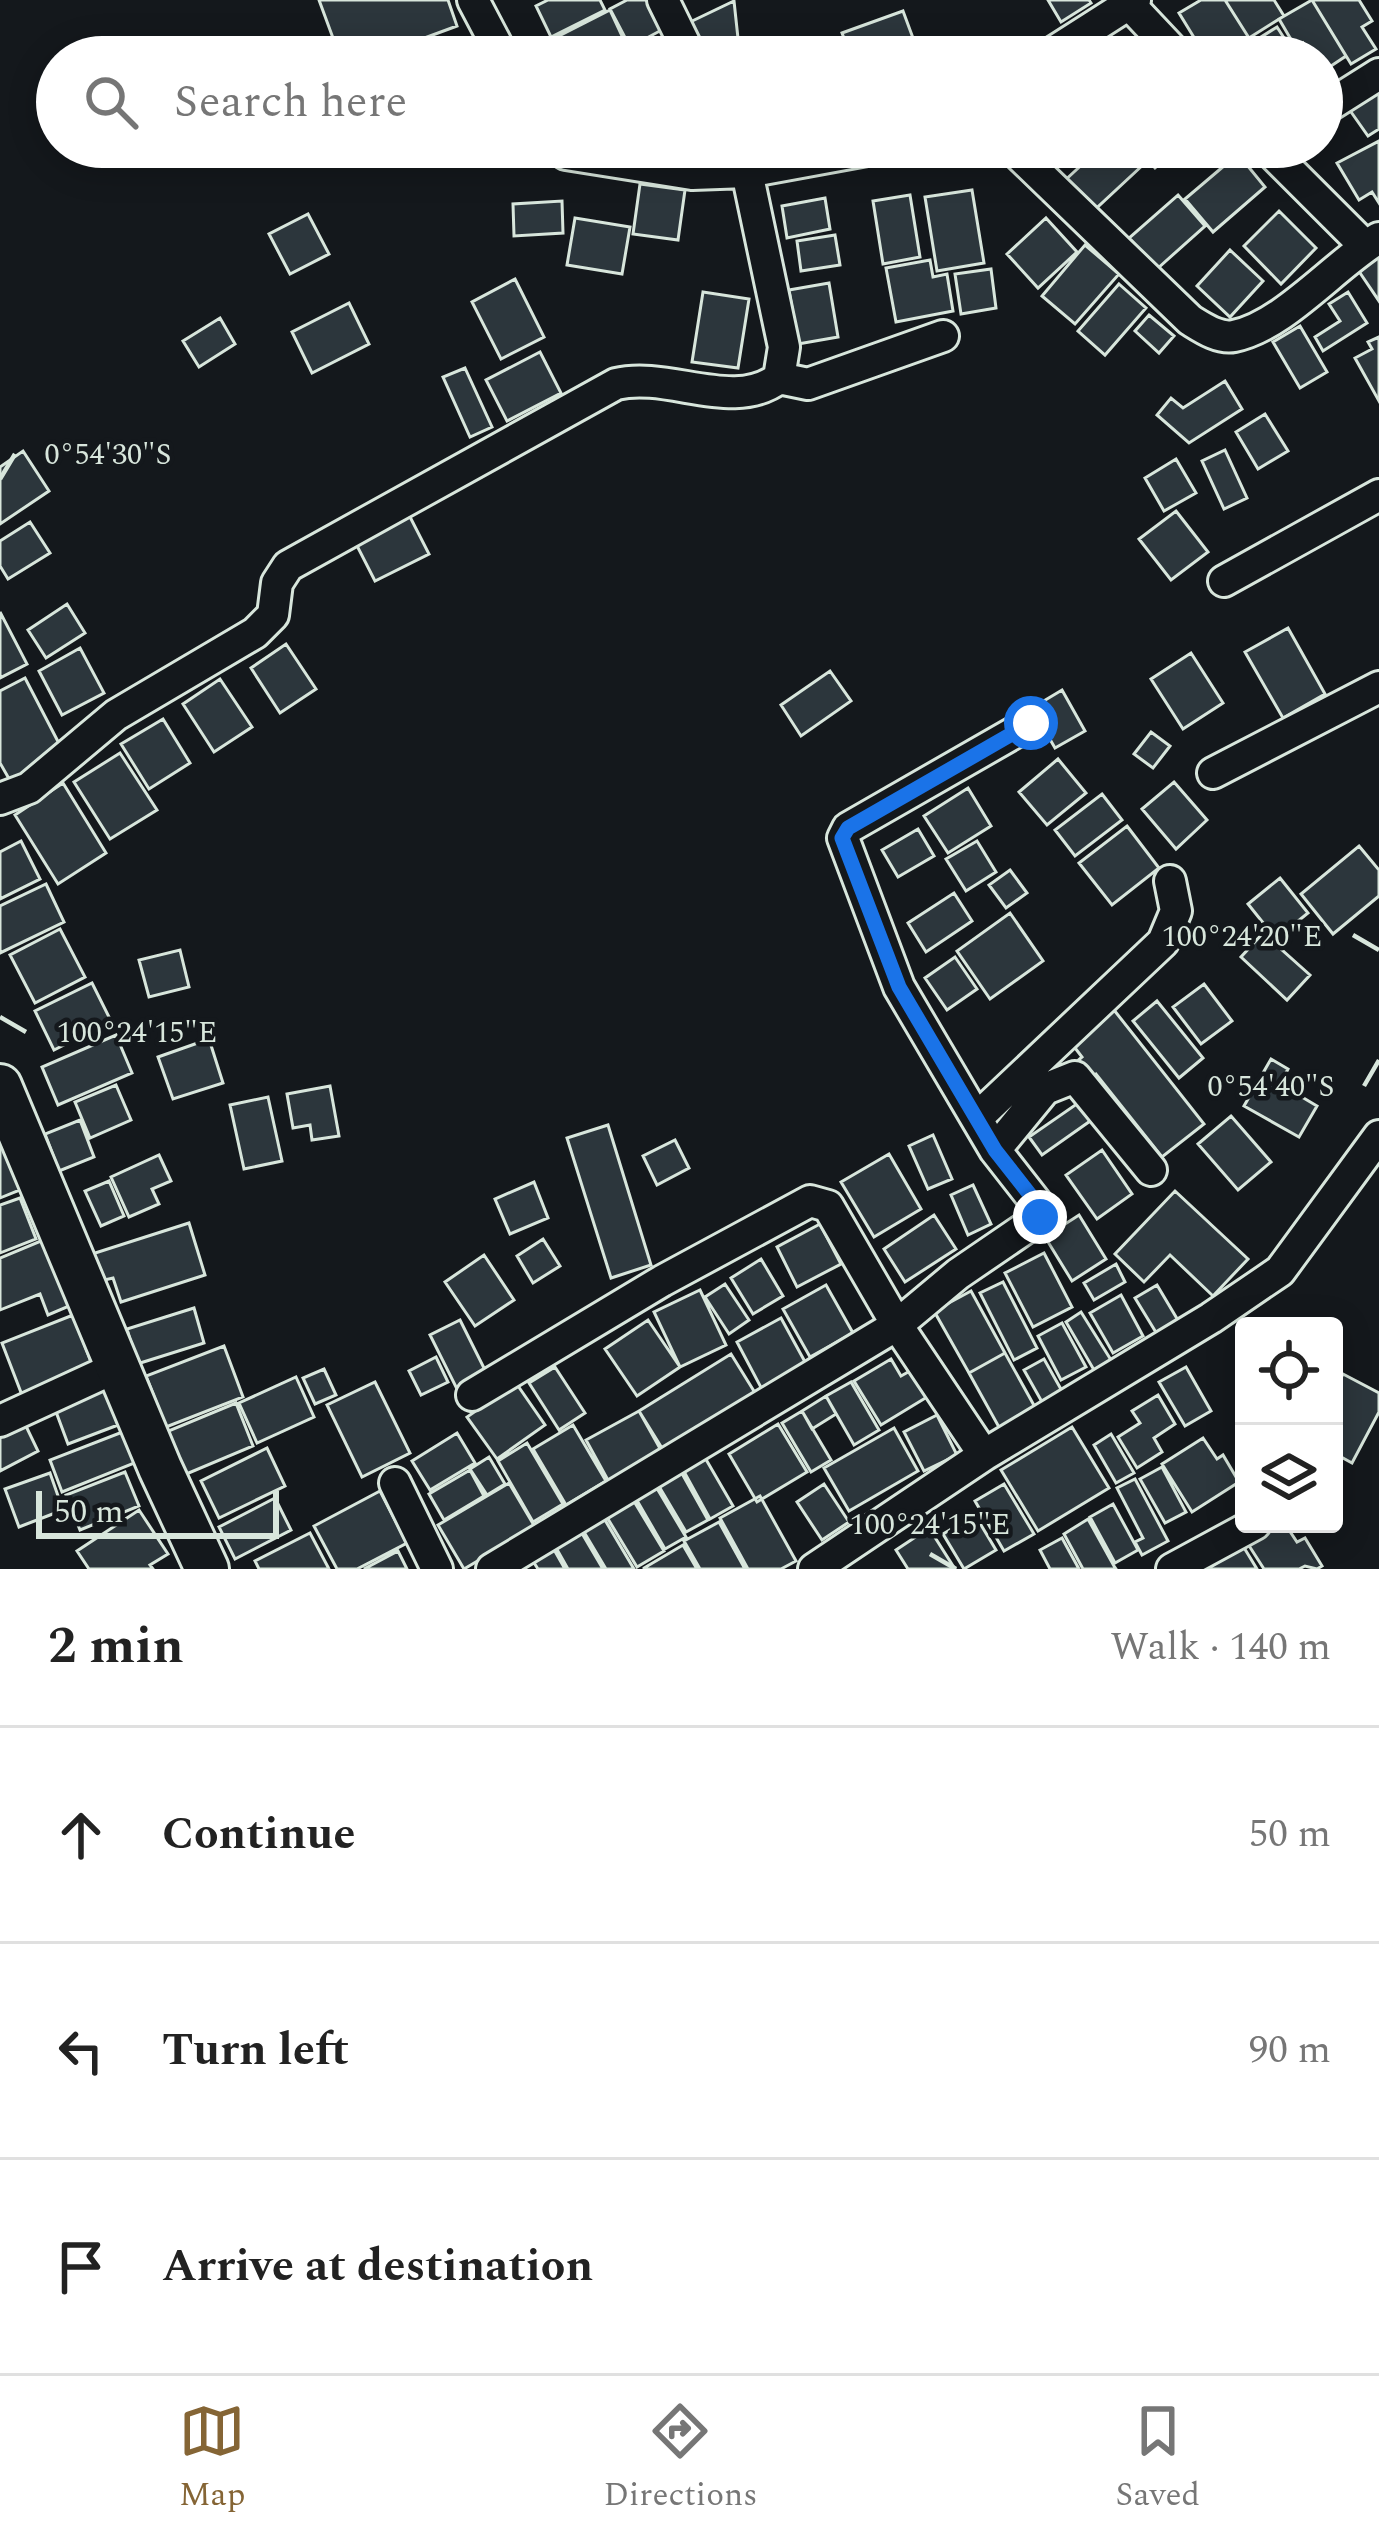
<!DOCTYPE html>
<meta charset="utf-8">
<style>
body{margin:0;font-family:Spectral,serif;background:#f6f6f6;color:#222}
.controls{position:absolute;right:36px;bottom:36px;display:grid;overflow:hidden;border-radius:12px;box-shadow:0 6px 30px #0003}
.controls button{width:108px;height:108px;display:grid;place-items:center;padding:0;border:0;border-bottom:3px solid #e0e0e0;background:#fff;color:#222;font:60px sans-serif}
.scale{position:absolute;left:36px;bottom:30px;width:243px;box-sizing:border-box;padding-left:12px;border:6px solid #d8e6dc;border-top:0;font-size:33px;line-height:42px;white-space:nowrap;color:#d8e6dc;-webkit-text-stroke:9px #14181c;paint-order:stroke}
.stop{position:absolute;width:36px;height:36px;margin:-27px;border:9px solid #1a73e8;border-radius:50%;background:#fff}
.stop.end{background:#1a73e8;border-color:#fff;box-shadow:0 3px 12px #0008}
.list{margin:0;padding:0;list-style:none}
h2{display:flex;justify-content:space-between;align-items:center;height:156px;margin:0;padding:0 48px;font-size:51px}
h2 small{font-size:39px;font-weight:400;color:#767676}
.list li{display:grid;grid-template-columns:78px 1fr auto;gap:36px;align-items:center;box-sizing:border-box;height:216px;padding:0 48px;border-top:3px solid #e0e0e0}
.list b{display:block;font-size:45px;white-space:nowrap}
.list em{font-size:39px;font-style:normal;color:#767676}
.icon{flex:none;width:66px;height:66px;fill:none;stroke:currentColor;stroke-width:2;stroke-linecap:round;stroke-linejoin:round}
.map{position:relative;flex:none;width:1379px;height:1569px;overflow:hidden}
.search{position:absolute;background:#fff;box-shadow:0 6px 30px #0003;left:36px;right:36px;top:36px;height:132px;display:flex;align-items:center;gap:30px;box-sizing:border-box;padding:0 42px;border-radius:66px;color:#767676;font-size:45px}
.sheet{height:804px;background:#fff}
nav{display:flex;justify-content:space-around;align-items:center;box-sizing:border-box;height:168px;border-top:3px solid #e0e0e0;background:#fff;font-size:33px;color:#767676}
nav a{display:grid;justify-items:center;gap:6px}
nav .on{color:#856535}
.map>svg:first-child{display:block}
</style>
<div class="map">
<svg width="1379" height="1569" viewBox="0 0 1379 1569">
<rect width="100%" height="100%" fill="#14181c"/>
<path fill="#2c363c" stroke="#d8e6dc" stroke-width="3" d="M 319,0 L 448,0 L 457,26 L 373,57 L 340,57 Z
M 548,0 L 600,0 L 605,10 L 551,37 L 536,6 Z
M 627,0 L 658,0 L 671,25 L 630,47 L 610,9 Z
M 1048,0 L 1089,0 L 1091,3 L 1061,22 Z
M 1201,0 L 1225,0 L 1249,38 L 1219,57 L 1206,57 L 1179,13 Z
M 1225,0 L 1274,0 L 1284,16 L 1249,38 Z
M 1312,0 L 1359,0 L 1372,21 L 1362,27 L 1376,49 L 1351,64 Z
M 1312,0 L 1346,56 L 1322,72 L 1322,57 L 1311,57 L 1303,43 L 1296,48 L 1279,19 Z
M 734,1 L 740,57 L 712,57 L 686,24 Z
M 610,10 L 623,38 L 587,57 L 567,57 L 557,37 Z
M 903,11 L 920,57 L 851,57 L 842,33 Z
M 1277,27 L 1295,55 L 1229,57 Z
M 451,40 L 457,57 L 402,57 Z
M 649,40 L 657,57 L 595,57 L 624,43 L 628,50 Z
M 1379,78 L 1379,129 L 1368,136 L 1344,102 Z
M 1379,141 L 1379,203 L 1372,192 L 1359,200 L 1337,163 Z
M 1101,147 L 1130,147 L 1145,163 L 1089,215 L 1061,184 Z
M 1136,147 L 1178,147 L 1155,168 Z
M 1238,154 L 1265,187 L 1213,232 L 1185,199 Z
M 640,184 L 685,190 L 678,240 L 633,234 Z
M 972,190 L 984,263 L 937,271 L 925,197 Z
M 910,195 L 920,257 L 883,264 L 873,201 Z
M 1178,195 L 1205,226 L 1157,269 L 1129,238 Z
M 825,198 L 830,229 L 787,238 L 782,206 Z
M 562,201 L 563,233 L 514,236 L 513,204 Z
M 1279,211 L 1316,248 L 1281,284 L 1244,246 Z
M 308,214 L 329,254 L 290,274 L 269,234 Z
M 575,218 L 630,227 L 622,274 L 567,265 Z
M 1046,218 L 1077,252 L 1038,288 L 1007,254 Z
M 835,235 L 840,265 L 801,271 L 797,241 Z
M 1085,245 L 1119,274 L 1075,324 L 1042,296 Z
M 1230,250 L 1263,281 L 1230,317 L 1197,286 Z
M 1379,251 L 1379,301 L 1356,267 Z
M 930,260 L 933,277 L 947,274 L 953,311 L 896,322 L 886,268 Z
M 991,269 L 996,308 L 961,314 L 955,274 Z
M 515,279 L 544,337 L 501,359 L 472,302 Z
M 829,283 L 838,337 L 798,344 L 789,290 Z
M 1119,284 L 1146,308 L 1105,355 L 1078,331 Z
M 703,292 L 749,299 L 738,368 L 692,362 Z
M 1348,292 L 1367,323 L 1323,351 L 1315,337 L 1340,321 L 1329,304 Z
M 349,303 L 369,344 L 312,373 L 292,332 Z
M 1149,315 L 1174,336 L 1159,353 L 1135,331 Z
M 220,318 L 235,344 L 199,367 L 183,341 Z
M 1300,326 L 1327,372 L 1300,388 L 1273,342 Z
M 1379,337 L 1379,401 L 1355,358 L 1372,349 L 1368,342 Z
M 540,352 L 561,393 L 507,421 L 486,380 Z
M 465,368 L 492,427 L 470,437 L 443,377 Z
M 1225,381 L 1242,409 L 1189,443 L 1157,415 L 1171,398 L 1183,408 Z
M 1265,414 L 1288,451 L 1258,469 L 1236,432 Z
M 1225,450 L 1247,498 L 1224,509 L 1202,461 Z
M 23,451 L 49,491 L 0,524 L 0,467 Z
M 1176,459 L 1196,493 L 1164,511 L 1145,478 Z
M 407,511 L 429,554 L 375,581 L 353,538 Z
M 1176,511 L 1208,552 L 1171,580 L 1139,539 Z
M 30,522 L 50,553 L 8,579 L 0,566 L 0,541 Z
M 67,604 L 85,633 L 46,658 L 28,630 Z
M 0,612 L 27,664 L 0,678 Z
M 1288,628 L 1325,694 L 1283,718 L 1245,652 Z
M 286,644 L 316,689 L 280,713 L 251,668 Z
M 80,648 L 104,693 L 62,715 L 39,671 Z
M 1191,653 L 1223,703 L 1183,729 L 1151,679 Z
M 830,671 L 851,701 L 801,736 L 781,705 Z
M 25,678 L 65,755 L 12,784 L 0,763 L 0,691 Z
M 220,679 L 252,727 L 214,752 L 183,704 Z
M 1062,690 L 1085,731 L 1055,748 L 1032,708 Z
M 163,719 L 190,763 L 149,789 L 121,744 Z
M 1151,732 L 1170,746 L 1153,768 L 1134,754 Z
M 120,753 L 157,810 L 110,839 L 74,782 Z
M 1058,759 L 1086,793 L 1047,825 L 1019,792 Z
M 1174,782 L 1207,820 L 1176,849 L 1142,809 Z
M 63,783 L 106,853 L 58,884 L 15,815 Z
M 968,788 L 991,826 L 948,853 L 924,816 Z
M 1102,794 L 1122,820 L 1075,856 L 1055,830 Z
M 1127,826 L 1159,868 L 1112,905 L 1079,863 Z
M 918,829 L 934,856 L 898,877 L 882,850 Z
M 21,841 L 40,879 L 0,899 L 0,852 Z
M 977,841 L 996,872 L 966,891 L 946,859 Z
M 1359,846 L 1379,870 L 1379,896 L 1333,934 L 1301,894 Z
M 1010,870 L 1027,893 L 1006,908 L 989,885 Z
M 1280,878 L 1308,913 L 1276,939 L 1248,904 Z
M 46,884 L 64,922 L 0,953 L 0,906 Z
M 954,893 L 972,921 L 926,952 L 908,923 Z
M 1010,913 L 1043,961 L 990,999 L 957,951 Z
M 60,929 L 85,977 L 35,1003 L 10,955 Z
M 1263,933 L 1310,975 L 1287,1000 L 1241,957 Z
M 180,950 L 189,987 L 149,997 L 139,960 Z
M 955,957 L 977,989 L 947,1010 L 925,978 Z
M 92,983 L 111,1021 L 54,1050 L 35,1011 Z
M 1204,984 L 1232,1021 L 1201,1044 L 1173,1007 Z
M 1157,1001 L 1203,1058 L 1179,1078 L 1133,1021 Z
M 1114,1010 L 1204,1124 L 1162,1157 L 1096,1074 L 1087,1081 L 1074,1064 L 1082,1057 L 1072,1044 Z
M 116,1035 L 132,1073 L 58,1105 L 42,1067 Z
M 209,1039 L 223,1083 L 173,1099 L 158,1057 Z
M 1271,1059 L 1288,1069 L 1280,1084 L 1317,1106 L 1299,1137 L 1244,1106 Z
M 116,1085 L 131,1120 L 90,1138 L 75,1102 Z
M 330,1086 L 339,1136 L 312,1140 L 310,1125 L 293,1128 L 287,1094 Z
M 268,1097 L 282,1161 L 244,1169 L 230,1105 Z
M 1081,1101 L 1093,1119 L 1042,1155 L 1029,1137 Z
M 1231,1116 L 1271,1162 L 1238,1190 L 1198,1144 Z
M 80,1120 L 94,1157 L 59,1171 L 45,1134 Z
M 608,1125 L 651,1265 L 611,1278 L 567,1138 Z
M 933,1135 L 952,1179 L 928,1189 L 909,1146 Z
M 0,1137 L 20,1190 L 0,1198 Z
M 675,1140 L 689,1168 L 657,1185 L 643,1156 Z
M 1102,1150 L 1132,1194 L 1097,1219 L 1066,1175 Z
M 889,1154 L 921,1209 L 874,1237 L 841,1182 Z
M 159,1155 L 171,1181 L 152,1189 L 159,1204 L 129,1217 L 111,1177 Z
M 109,1181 L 124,1216 L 101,1226 L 85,1191 Z
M 534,1182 L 548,1218 L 510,1234 L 495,1199 Z
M 973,1185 L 991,1224 L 968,1235 L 951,1195 Z
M 1175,1191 L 1248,1259 L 1213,1296 L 1170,1255 L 1144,1282 L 1115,1254 Z
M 20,1198 L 36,1239 L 0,1253 L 0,1205 Z
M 934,1215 L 956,1249 L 905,1282 L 884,1249 Z
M 1079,1215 L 1106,1259 L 1072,1281 L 1045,1237 Z
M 189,1223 L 205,1275 L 121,1302 L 113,1278 L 100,1281 L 92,1254 Z
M 820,1224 L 841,1264 L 797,1287 L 777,1247 Z
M 48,1238 L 74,1304 L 48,1315 L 40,1294 L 0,1310 L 0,1258 Z
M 543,1239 L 560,1266 L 533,1283 L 517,1256 Z
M 1044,1253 L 1072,1307 L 1033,1327 L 1005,1273 Z
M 484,1255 L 514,1300 L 475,1326 L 445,1282 Z
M 761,1259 L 783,1296 L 753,1314 L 731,1278 Z
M 1116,1264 L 1125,1282 L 1094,1300 L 1084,1283 Z
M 1003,1282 L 1037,1348 L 1014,1360 L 980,1293 Z
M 725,1284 L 749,1320 L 729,1334 L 705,1297 Z
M 826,1285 L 853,1333 L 810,1357 L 783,1309 Z
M 1157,1285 L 1179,1322 L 1157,1334 L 1135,1298 Z
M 700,1290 L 726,1345 L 680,1367 L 654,1312 Z
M 971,1291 L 1005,1353 L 969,1373 L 934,1311 Z
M 1121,1295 L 1143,1336 L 1113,1353 L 1090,1313 Z
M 194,1308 L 204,1343 L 137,1364 L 127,1329 Z
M 1081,1312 L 1111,1360 L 1094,1370 L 1066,1322 Z
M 73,1315 L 93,1367 L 22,1395 L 2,1343 Z
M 781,1318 L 810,1371 L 765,1395 L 737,1342 Z
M 460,1320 L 489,1378 L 459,1393 L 430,1335 Z
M 648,1320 L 680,1367 L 637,1396 L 605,1349 Z
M 1062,1323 L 1086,1367 L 1061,1380 L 1038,1336 Z
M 224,1346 L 243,1397 L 166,1427 L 146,1376 Z
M 1005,1353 L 1036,1409 L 1000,1429 L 969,1373 Z
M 731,1354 L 757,1396 L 665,1453 L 639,1411 Z
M 436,1357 L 448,1382 L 421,1395 L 409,1371 Z
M 891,1359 L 901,1376 L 917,1367 L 932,1394 L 881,1425 L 854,1381 Z
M 1044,1359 L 1062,1391 L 1042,1402 L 1024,1370 Z
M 555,1367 L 585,1413 L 559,1430 L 529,1383 Z
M 1186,1367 L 1211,1411 L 1185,1426 L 1159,1382 Z
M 324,1369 L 336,1395 L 315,1404 L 303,1378 Z
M 1343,1374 L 1379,1393 L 1379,1412 L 1352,1463 L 1334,1453 L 1334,1391 Z
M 296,1377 L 314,1417 L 257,1443 L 239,1403 Z
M 102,1381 L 118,1425 L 68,1444 L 52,1401 Z
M 375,1382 L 410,1453 L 362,1477 L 327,1405 Z
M 851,1382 L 879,1430 L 854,1445 L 826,1396 Z
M 516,1383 L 545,1425 L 497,1459 L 467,1417 Z
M 1158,1395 L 1175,1424 L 1154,1438 L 1162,1452 L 1137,1468 L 1118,1437 L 1140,1423 L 1132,1411 Z
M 826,1396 L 836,1414 L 812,1429 L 802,1411 Z
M 236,1403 L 253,1446 L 184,1475 L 166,1432 Z
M 639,1411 L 662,1452 L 609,1482 L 586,1440 Z
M 802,1411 L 831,1460 L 811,1472 L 782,1423 Z
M 937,1415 L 957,1455 L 924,1471 L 904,1432 Z
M 24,1422 L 38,1451 L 0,1471 L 0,1435 Z
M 778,1424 L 807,1472 L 757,1502 L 729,1454 Z
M 573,1425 L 606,1481 L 566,1505 L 533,1449 Z
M 1072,1427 L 1109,1488 L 1038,1531 L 1001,1470 Z
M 894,1428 L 918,1471 L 849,1511 L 824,1468 Z
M 125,1431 L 137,1462 L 62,1492 L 50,1460 Z
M 457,1433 L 475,1463 L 430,1490 L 412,1461 Z
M 1111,1434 L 1134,1473 L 1116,1483 L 1094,1445 Z
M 1203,1438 L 1217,1459 L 1223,1455 L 1239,1482 L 1192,1512 L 1162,1464 Z
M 527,1443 L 563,1504 L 533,1522 L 498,1461 Z
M 267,1448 L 285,1486 L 219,1518 L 201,1481 Z
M 704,1456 L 733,1506 L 710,1519 L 682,1468 Z
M 489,1457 L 505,1484 L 487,1495 L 470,1469 Z
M 1162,1467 L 1186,1512 L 1165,1523 L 1140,1479 Z
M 470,1470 L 484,1496 L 444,1520 L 429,1494 Z
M 680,1470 L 708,1520 L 686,1532 L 657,1483 Z
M 125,1472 L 139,1506 L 80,1530 L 66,1495 Z
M 50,1473 L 63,1510 L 19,1527 L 5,1489 Z
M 1135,1479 L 1168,1541 L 1142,1555 L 1135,1542 L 1143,1538 L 1117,1488 Z
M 509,1483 L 535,1527 L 464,1569 L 438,1525 Z
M 824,1484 L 849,1522 L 822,1540 L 797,1502 Z
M 1004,1484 L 1034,1534 L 1004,1551 L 975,1501 Z
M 655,1485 L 686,1537 L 665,1549 L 635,1497 Z
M 380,1491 L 407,1543 L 357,1569 L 337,1569 L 314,1526 Z
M 760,1496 L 796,1561 L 781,1569 L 748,1569 L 720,1518 Z
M 275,1498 L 291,1530 L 235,1559 L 219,1527 Z
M 632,1498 L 664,1551 L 637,1567 L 605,1514 Z
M 1113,1504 L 1138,1550 L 1115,1563 L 1090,1517 Z
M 139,1510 L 168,1554 L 150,1565 L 153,1569 L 89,1569 L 77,1551 Z
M 602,1515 L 634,1569 L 606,1569 L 581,1527 Z
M 975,1515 L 996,1550 L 964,1569 L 943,1534 Z
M 1088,1519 L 1114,1566 L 1116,1569 L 1083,1569 L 1064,1534 Z
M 719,1522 L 745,1569 L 700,1569 L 684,1541 Z
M 1272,1524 L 1285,1524 L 1297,1542 L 1305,1538 L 1322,1566 L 1317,1569 L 1305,1566 L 1299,1569 L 1264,1569 L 1246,1541 Z
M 929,1528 L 955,1569 L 908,1569 L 896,1550 Z
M 580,1530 L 603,1569 L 568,1569 L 555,1546 Z
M 310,1533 L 329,1569 L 259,1569 L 255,1561 Z
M 1062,1538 L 1079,1569 L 1050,1569 L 1040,1550 Z
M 683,1545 L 697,1569 L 644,1569 L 644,1568 Z
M 552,1546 L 565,1569 L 538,1569 L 531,1558 Z
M 1243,1546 L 1257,1569 L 1207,1569 Z
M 398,1551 L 407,1569 L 364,1569 Z"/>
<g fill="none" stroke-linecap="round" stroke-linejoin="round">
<g stroke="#d8e6dc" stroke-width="36">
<path id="street" d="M 473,0 L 503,57
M 663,0 L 691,57
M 1129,4 L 1179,57
M 1046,57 L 1135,0
M 1322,110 L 1379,74
M 556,147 L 566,154 L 692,174 L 747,172 L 883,147
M 1011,147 L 1190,320 C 1203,328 1219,339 1234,336 C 1284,326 1335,264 1379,238
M 1266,147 L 1365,246
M 779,378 L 808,384 L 943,336
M 1224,581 L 1379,495
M 1213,773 L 1379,687
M 0,799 L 29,788 L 116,715 L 255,633 L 273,615 L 277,583 L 288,566 L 616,384 C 669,371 733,413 779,378 L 784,347 L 747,172 L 735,147
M 978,1117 L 1163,942 L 1176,911 L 1170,881
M 995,1150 L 1045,1089 L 1075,1077 L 1151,1170
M 472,1395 L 662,1281 L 810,1201 L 828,1206 L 897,1325 L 984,1455
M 0,1421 L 117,1367
M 395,1483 L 437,1569
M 492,1569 L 897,1325 L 958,1274 L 1040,1218 L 1042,1210 L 995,1150 L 899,987 L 843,838 L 848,828 L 1031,723
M 814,1569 L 984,1455 L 1211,1318 L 1280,1271 L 1379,1136
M 1172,1569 L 1255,1524"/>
</g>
<g stroke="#d8e6dc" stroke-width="48">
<path id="secondary" d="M 0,1086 L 160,1468 L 207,1569"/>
</g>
<use href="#street" stroke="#14181c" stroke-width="30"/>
<use href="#secondary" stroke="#14181c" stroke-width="42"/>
</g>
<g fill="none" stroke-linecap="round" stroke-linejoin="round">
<path stroke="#1a73e8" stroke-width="15" d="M 1031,723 L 848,828 L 842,838 L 899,987 L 995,1150 L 1042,1210 L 1040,1217"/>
</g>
<path fill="none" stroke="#d8e6dc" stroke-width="4.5" d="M 0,479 L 15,454M 1353,935 L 1379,950M 0,1017 L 26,1032M 1364,1086 L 1379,1060M 930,1554 L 956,1569"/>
<g font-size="30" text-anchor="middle" fill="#d8e6dc" stroke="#14181c" stroke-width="9" stroke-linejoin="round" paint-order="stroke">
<text x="108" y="464">0°54'30"S</text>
<text x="1242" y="946">100°24'20"E</text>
<text x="137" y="1042">100°24'15"E</text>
<text x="1271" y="1096">0°54'40"S</text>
<text x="930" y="1534">100°24'15"E</text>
</g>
</svg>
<div class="controls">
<button><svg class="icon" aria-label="locate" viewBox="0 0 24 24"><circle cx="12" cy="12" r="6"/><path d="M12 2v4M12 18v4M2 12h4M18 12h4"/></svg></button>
<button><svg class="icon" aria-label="layers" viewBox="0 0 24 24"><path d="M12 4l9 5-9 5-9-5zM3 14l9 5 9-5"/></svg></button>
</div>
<div class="scale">50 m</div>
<div class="stop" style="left:1031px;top:723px"></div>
<div class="stop end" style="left:1040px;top:1217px"></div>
<div class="search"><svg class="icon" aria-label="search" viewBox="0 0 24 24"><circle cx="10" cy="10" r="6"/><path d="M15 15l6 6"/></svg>Search here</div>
</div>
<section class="sheet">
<h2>2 min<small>Walk · 140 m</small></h2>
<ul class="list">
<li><svg class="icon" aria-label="ahead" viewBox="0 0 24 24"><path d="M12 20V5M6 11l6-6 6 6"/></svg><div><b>Continue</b></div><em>50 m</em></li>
<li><svg class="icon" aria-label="left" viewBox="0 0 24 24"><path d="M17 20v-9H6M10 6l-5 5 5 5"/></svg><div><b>Turn left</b></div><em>90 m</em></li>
<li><svg class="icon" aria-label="arrive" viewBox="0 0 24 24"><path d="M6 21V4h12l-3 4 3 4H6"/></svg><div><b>Arrive at destination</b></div></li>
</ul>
</section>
<nav>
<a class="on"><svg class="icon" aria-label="map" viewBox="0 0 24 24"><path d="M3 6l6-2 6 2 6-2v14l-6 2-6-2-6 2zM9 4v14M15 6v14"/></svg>Map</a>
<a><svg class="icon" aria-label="directions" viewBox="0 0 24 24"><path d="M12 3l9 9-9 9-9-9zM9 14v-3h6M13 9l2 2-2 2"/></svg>Directions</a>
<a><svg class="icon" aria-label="saved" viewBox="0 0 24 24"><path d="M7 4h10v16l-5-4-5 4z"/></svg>Saved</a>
</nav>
